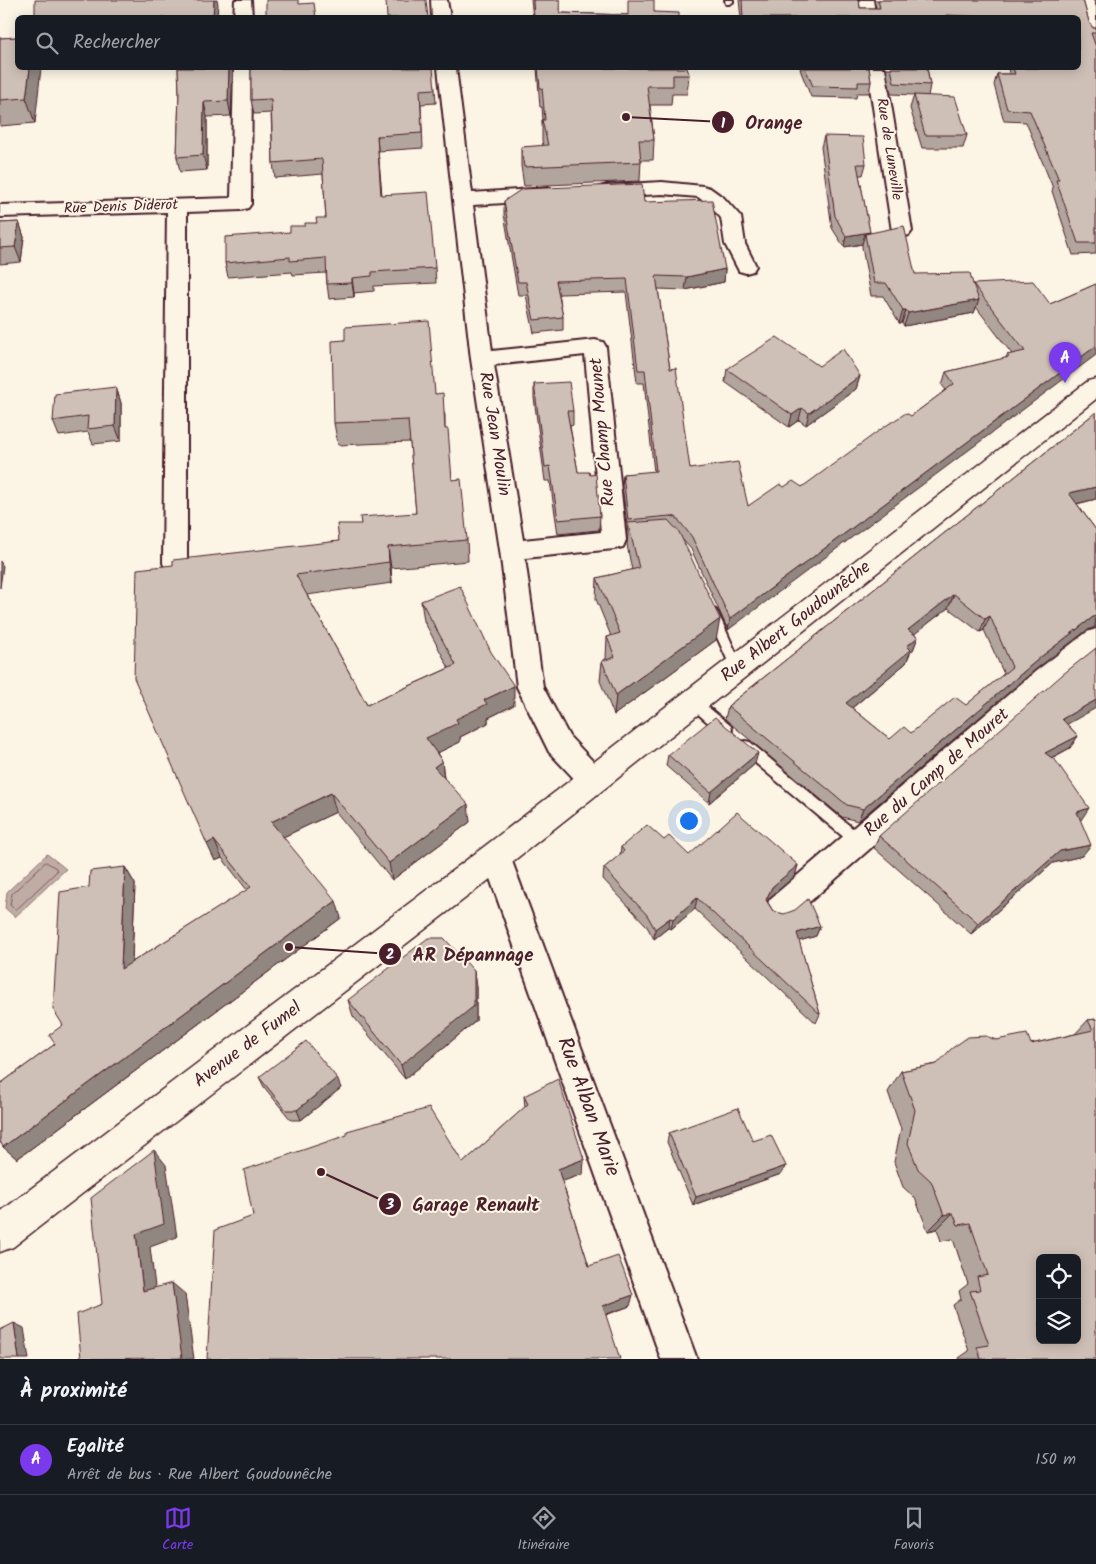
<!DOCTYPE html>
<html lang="fr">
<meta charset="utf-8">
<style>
body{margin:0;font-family:Kalam,sans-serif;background:#20242c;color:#f1f3f6}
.controls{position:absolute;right:15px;bottom:15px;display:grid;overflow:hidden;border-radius:8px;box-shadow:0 2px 12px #0003}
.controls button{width:45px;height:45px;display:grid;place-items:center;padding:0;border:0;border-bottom:1px solid #363941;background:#171b24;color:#f1f3f6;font:25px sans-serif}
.you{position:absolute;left:688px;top:820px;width:18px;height:18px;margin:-12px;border:4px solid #fff;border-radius:50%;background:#1a73e8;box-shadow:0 0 0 8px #1a73e833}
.badge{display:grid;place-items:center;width:32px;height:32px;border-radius:50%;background:#7c3aed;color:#fff;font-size:16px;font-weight:700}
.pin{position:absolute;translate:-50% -41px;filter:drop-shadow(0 1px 2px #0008)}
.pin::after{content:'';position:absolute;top:26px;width:18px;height:15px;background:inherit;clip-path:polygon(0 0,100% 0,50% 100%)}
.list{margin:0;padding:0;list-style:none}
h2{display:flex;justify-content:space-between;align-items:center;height:65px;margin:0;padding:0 20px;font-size:21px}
h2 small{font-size:16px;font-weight:400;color:#9ea1a6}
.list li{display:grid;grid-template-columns:32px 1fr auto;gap:15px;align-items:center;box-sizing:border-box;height:70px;padding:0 20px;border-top:1px solid #363941}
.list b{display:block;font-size:19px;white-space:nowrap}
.list p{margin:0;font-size:16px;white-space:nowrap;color:#9ea1a6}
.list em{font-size:16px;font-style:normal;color:#9ea1a6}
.icon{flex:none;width:28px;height:28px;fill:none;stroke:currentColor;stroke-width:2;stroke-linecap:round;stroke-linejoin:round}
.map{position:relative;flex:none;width:1096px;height:1359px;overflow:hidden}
.search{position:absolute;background:#171b24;box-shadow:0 2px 12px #0003;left:15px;right:15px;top:15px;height:55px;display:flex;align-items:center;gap:12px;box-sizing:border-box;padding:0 18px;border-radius:8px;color:#9ea1a6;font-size:19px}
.sheet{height:135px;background:#171b24}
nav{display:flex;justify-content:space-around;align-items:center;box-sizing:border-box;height:70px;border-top:1px solid #363941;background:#171b24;font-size:14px;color:#9ea1a6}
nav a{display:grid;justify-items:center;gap:2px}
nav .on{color:#7c3aed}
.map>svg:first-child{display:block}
</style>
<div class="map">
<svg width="1096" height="1359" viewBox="0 0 1096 1359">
<rect width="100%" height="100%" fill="#fcf5e5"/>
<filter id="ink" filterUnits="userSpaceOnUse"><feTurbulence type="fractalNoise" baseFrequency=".02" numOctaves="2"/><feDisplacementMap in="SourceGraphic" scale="10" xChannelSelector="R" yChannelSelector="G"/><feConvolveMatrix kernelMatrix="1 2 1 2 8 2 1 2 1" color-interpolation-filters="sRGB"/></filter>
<g filter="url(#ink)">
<path fill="#c0aca5" stroke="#917474" d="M 47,854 L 66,869 L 15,917 L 5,908 L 7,892 Z"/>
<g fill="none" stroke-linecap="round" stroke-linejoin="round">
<path stroke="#79575c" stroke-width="1" d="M 46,862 L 56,868 L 57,871 L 17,909 L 14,909 L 10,905 L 12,894 Z"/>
<g stroke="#4a1f2b" stroke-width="4">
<path id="lane" d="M 725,0 L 733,0 L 733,2 L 729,4 L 726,4 Z
M 712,608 L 716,610 L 718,613 L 743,668 L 741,672 L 733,672 L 731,668 L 706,613 L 708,610 Z
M 693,697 L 697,698 L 731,726 L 732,730 L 731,734 L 726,735 L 721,734 L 689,706 L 687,702 L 689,698 Z
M 745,741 L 750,742 L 863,837 L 865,841 L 863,845 L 858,847 L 853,845 L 740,750 L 739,746 L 740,742 Z"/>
</g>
<g stroke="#4a1f2b" stroke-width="4">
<path id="street" d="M 235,0 L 251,0 L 252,18 L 234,18 Z
M 431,0 L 447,0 L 450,18 L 432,18 Z
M 857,0 L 873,0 L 876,18 L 859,18 Z
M 1077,0 L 1093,0 L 1096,7 L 1096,38 L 1090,37 L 1087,33 Z
M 234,68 L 252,68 L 251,204 L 248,208 L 241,210 L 187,212 L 187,563 L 184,570 L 175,572 L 166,570 L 163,563 L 167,212 L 0,217 L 0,205 L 231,198 Z
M 438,68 L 456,68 L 472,193 L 548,188 L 555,190 L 558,194 L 555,198 L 548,200 L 473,205 L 492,351 L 595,340 L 603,342 L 606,347 L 626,540 L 623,547 L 614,549 L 525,558 L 543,687 L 569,736 L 603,772 L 607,780 L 603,788 L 593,792 L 583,788 L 549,752 L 517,687 L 500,550 L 471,359 ZM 585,355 L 601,532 L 523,540 L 494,365 Z
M 867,68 L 885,68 L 912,231 L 909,235 L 902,237 L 895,235 L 892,231 Z
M 662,182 L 703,186 L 710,188 L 724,198 L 741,217 L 745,244 L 756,266 L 753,271 L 746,273 L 739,271 L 725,244 L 721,218 L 710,206 L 698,197 L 662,194 L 607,197 L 600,195 L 597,191 L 600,187 L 607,185 Z
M 1096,629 L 1096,653 L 1054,687 L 790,919 L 780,922 L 770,919 L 765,909 L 770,899 L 1036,671 L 1087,632 Z
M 496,843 L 506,847 L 510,856 L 697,1359 L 661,1359 L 482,856 L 486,847 Z"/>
</g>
<g stroke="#4a1f2b" stroke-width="3">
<path id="secondary" d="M 1096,379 L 1096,399 L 507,866 L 13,1247 L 0,1252 L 0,1212 L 485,846 L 1088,381 Z"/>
</g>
<use href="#lane" fill="#fcf5e5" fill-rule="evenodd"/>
<use href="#street" fill="#fcf5e5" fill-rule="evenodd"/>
<use href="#secondary" fill="#fcf5e5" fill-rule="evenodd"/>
</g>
<path fill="#b2a59d" stroke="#4a1f2b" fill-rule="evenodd" d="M 531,0 L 560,0 L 560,13 L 628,15 L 654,12 L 679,18 L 533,18 Z
M 739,0 L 859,0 L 860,8 L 876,8 L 874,0 L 1083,0 L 1089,22 L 1093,28 L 1096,28 L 1096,44 L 1095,44 L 1096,47 L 1096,254 L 1073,255 L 1052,191 L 1053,188 L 1026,122 L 1004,121 L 994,85 L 997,74 L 1009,74 L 1008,68 L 1078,68 L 1078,18 L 741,18 Z
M 18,37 L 35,123 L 0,126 L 0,38 Z
M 178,68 L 233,68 L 231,116 L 207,117 L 207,170 L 180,172 L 177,157 L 179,92 Z
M 251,68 L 323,68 L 323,69 L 435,89 L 436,103 L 421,104 L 423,148 L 378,151 L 382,195 L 435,268 L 436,283 L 374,286 L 374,291 L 354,293 L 354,297 L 329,299 L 327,284 L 326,273 L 293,275 L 292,272 L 228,277 L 225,263 L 290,232 L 305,226 L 317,223 L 326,218 L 323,174 L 275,178 L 273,163 L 271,113 L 254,114 L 251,100 Z
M 537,68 L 687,68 L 689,75 L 687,94 L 672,94 L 671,105 L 650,105 L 654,140 L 653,160 L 641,160 L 640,181 L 524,186 L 521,166 L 521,147 L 543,146 L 542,140 L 542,120 L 543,120 L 542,107 L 540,107 Z
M 800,68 L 869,68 L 871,82 L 869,93 L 857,93 L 856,98 L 811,97 L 801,72 Z
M 886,68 L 927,68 L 930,85 L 928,96 L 967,135 L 963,148 L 922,148 L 910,108 L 914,95 L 891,94 Z
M 824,136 L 866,164 L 863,175 L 859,175 L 870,233 L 915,274 L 973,284 L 1050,304 L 1096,284 L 728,630 L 691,549 L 682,539 L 716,640 L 614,715 L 600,681 L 602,661 L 606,659 L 606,658 L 607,637 L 611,636 L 596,599 L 597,578 L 632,570 L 627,545 L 628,533 L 622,486 L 623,474 L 654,472 L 644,383 L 637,383 L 626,292 L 559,294 L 563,317 L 563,330 L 534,333 L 526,295 L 518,295 L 504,214 L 504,201 L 644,202 L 725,269 L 724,282 L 685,290 L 658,289 L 670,369 L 690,469 L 748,506 L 784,487 L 802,487 L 911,416 L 946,390 L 942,385 L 946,372 L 1006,358 L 1007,355 L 1012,354 L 976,307 L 974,313 L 904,326 L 902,323 L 899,323 L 883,296 L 871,296 L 862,247 L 862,244 L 844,247 L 832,228 L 821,147 Z
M 19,222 L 24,237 L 21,262 L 0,264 L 0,223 Z
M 819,366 L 860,376 L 856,389 L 806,425 L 799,420 L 789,427 L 725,382 L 727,369 Z
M 534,384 L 573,411 L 573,425 L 570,426 L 578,472 L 600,516 L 599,530 L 558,534 L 550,481 L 545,481 L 534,398 Z
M 116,387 L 121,403 L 121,441 L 93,444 L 88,432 L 59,436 L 53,421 Z
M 436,394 L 445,415 L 445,429 L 452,480 L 467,540 L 468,561 L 391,568 L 392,583 L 307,595 L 367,705 L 449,668 L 424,621 L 421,601 L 514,705 L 488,718 L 488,723 L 460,737 L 460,742 L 437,753 L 442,761 L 444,778 L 470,822 L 392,880 L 336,812 L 283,837 L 341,918 L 17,1159 L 1,1143 L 0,1143 L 0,1084 L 55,1044 L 63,1025 L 89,887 L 125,867 L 135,884 L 132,962 L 247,890 L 222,858 L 215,861 L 173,565 L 339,541 L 361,524 L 416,513 L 410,442 L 338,445 L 334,423 Z
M 1096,412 L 1096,499 L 1077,504 L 1096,530 L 1096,628 L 1086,631 L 1035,670 L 858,821 L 842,817 L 725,719 L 728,706 ZM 948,608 L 980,632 L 984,630 L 1004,674 L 966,705 L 911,733 L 890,739 L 852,708 L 906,663 L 910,653 L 913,650 L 918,637 L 914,634 Z
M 1067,724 L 1078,736 L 1070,748 L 1052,758 L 1081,820 L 1080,820 L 1082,856 L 1053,863 L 971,934 L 874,848 L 879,836 Z
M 668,755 L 755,764 L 709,803 L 666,766 Z
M 664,840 L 689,855 L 798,865 L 795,876 L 769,898 L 767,901 L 773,911 L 820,926 L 816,936 L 799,941 L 820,1014 L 816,1023 L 695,909 L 671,929 L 668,928 L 654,939 L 646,925 L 603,879 L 604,868 L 620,855 L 621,847 Z
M 476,987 L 476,1021 L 405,1079 L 353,1016 L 348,1000 Z
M 1096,1019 L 1096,1359 L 959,1359 L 959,1358 L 969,1351 L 953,1305 L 961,1299 L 959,1291 L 968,1284 L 953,1239 L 941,1241 L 937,1229 L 928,1231 L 915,1198 L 903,1187 L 894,1162 L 901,1129 L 888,1092 L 901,1071 L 937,1064 L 996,1040 L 1031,1044 L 1075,1034 L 1088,1020 Z
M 259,1077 L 341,1088 L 301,1120 L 291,1120 L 264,1087 Z
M 524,1096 L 584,1159 L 583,1174 L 562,1181 L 589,1266 L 630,1306 L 606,1315 L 463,1163 L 525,1107 Z
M 669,1133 L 753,1141 L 786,1166 L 781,1174 L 693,1205 L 667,1142 Z"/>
<path fill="#918680" stroke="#4a1f2b" d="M 214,0 L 217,0 L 218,4 L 217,18 L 213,18 Z
M 30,68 L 41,68 L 35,123 L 26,98 Z
M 229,68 L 233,68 L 231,116 L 228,101 Z
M 204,102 L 207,117 L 207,170 L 203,155 Z
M 377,136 L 378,151 L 383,210 L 381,195 Z
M 19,222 L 24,237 L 21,262 L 15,247 Z
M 870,232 L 865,234 L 862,244 L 844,247 L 846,236 Z
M 725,269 L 724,282 L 685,290 L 687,277 Z
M 352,278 L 354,293 L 354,297 L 352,283 Z
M 979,300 L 974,313 L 904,326 L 908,313 Z
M 903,310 L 906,310 L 902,323 L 899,323 Z
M 1096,346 L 1096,355 L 728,630 L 730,619 Z
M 860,376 L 856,389 L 806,425 L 809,413 Z
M 116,387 L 121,403 L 121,441 L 115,426 Z
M 802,408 L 799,420 L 789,427 L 792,415 Z
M 1096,487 L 1096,499 L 1063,507 L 1069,493 Z
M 388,547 L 391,568 L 392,583 L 389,562 Z
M 0,561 L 3,566 L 0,588 Z
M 954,594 L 948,608 L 903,643 L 908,630 Z
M 990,616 L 984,630 L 980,632 L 985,619 Z
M 1096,616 L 1095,627 L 1086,631 L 1035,670 L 858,821 L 863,809 L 1042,656 L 1093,617 Z
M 720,619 L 716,640 L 614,715 L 616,695 Z
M 918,637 L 913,650 L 910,653 L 906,663 L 842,716 L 846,703 L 907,646 Z
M 514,686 L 514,705 L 488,718 L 488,723 L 460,737 L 460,742 L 429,757 L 426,738 L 484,700 Z
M 1096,700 L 1096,708 L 1055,731 L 1062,719 Z
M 1078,736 L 1070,748 L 1037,765 L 1045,753 Z
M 758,753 L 755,764 L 709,803 L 711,792 Z
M 442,761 L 444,780 L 434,767 Z
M 331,793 L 336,812 L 277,840 L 271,822 Z
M 468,804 L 470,822 L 392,880 L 389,863 Z
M 1089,808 L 1081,820 L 1069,824 L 1077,812 Z
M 214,840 L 222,858 L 215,861 L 207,844 Z
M 1091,845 L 1082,856 L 1053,863 L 971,934 L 978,923 L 1060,851 Z
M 798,865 L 795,876 L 769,898 L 763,910 L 766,900 L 772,887 Z
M 125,867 L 135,884 L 131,984 L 121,969 Z
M 697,898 L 695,909 L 671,929 L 673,919 Z
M 336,901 L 341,918 L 17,1159 L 3,1147 Z
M 670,918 L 668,928 L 654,939 L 655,929 Z
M 820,926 L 816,936 L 793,943 L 797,933 Z
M 474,971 L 476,987 L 476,1021 L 405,1079 L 401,1065 Z
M 337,1078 L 341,1088 L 301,1120 L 297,1110 Z
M 154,1150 L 166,1165 L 177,1237 L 150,1247 L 157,1302 L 143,1291 L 136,1234 Z
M 584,1159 L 583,1174 L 558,1183 L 558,1169 Z
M 786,1166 L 781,1174 L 693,1205 L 696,1197 Z
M 953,1213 L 937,1229 L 928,1231 L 944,1215 Z
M 172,1283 L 185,1294 L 194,1359 L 180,1359 Z
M 633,1295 L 630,1306 L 601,1316 L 603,1306 Z
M 14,1323 L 24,1328 L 29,1359 L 19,1359 Z"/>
<path fill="#cfc0b7" stroke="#4a1f2b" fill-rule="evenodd" d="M 35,0 L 214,0 L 213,18 L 35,18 Z
M 266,0 L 298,0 L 299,4 L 314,3 L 316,18 L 266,18 Z
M 386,0 L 426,0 L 428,18 L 387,18 Z
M 533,0 L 560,0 L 560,13 L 628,15 L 628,0 L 654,0 L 654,12 L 679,13 L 679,18 L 534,18 Z
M 742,0 L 859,0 L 860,8 L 880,8 L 878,0 L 1083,0 L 1089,22 L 1093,28 L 1096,28 L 1096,33 L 1091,33 L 1096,47 L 1096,243 L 1078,243 L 1056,180 L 1059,180 L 1030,111 L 1007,109 L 997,74 L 1015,74 L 1013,68 L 1078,68 L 1078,18 L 1002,18 L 946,15 L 947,18 L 743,18 Z
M 18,37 L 18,68 L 30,68 L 26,98 L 0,100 L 0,38 Z
M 178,68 L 229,68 L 228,101 L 204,102 L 203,155 L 177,157 L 179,92 Z
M 251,68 L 322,68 L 322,69 L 349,68 L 433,68 L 435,89 L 420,90 L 422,133 L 377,136 L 381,195 L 428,192 L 435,268 L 372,272 L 372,276 L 352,278 L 352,283 L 327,284 L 326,258 L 290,261 L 290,257 L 225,263 L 225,237 L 290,232 L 290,226 L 305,226 L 305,223 L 317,223 L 316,218 L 326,218 L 322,159 L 273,163 L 271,99 L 251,100 Z
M 538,68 L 687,68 L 689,75 L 673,75 L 673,86 L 647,86 L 654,140 L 639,140 L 641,162 L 524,167 L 521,147 L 548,145 L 542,120 L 545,120 L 542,88 L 540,88 Z
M 805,68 L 869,68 L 871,82 L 858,82 L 858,87 L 813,86 Z
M 891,68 L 927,68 L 930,85 L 894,83 Z
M 914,95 L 955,97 L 967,135 L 925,135 Z
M 824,136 L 863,137 L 866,164 L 857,164 L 870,232 L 846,236 L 835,216 Z
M 642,184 L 644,202 L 712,200 L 725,269 L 687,277 L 656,276 L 670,369 L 676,368 L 690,469 L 738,462 L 748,506 L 780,484 L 784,487 L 793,481 L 802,487 L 884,427 L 906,413 L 911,416 L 954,384 L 946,372 L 1009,357 L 1007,355 L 1025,351 L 973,284 L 979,300 L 908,313 L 906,310 L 903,310 L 886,283 L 874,283 L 865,234 L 904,226 L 915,274 L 970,273 L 973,284 L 1033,281 L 1050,304 L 1096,284 L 1096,346 L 730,619 L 692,537 L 676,517 L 670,516 L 628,520 L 623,474 L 656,471 L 645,370 L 638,370 L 627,279 L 556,281 L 563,317 L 534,320 L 526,282 L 518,282 L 504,201 L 522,189 Z
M 19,222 L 15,247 L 0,248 L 0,223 Z
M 429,321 L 435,394 L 443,393 L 445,429 L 448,429 L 452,480 L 461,479 L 467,540 L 388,547 L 389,562 L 296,575 L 367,705 L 456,665 L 421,601 L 460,586 L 491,652 L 514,686 L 484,700 L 487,704 L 456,719 L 458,723 L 426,738 L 442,761 L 434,767 L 468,804 L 389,863 L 331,793 L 271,822 L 336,901 L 3,1147 L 0,1141 L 0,1084 L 55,1044 L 49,1035 L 63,1025 L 53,1009 L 60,892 L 89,887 L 90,871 L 125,867 L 121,969 L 251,887 L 214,840 L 207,844 L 134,678 L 137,569 L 173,565 L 173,560 L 339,541 L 337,524 L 361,524 L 360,517 L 416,513 L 408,420 L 334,423 L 332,341 L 345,340 L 345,327 Z
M 777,337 L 819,366 L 843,349 L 860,376 L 809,413 L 802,408 L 792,415 L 727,369 Z
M 569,382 L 573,411 L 567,411 L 578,472 L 589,472 L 590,475 L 596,474 L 600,516 L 558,520 L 550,466 L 545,467 L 534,384 Z
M 116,387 L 115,426 L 87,429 L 88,416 L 53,421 L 55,394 Z
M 1096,412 L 1096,487 L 1069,493 L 1096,530 L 1096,616 L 1093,617 L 1042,656 L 863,809 L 847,805 L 728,706 ZM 954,594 L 985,619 L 990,616 L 1012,667 L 966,705 L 955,697 L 911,733 L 904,727 L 890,739 L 846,703 L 911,650 L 907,646 L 918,637 L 908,630 Z
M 668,520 L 679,532 L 720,619 L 616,695 L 602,661 L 615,657 L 607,637 L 620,633 L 597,578 L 639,568 L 628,523 Z
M 1096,648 L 1096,700 L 1062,719 L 1078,736 L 1045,753 L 1056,761 L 1089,808 L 1077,812 L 1091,845 L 1060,851 L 978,923 L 879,836 L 1062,675 Z
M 715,717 L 758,753 L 711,792 L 668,755 Z
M 737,812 L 798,865 L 772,887 L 766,900 L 773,911 L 784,914 L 795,910 L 808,899 L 820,926 L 797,933 L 820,1014 L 697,898 L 673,919 L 670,918 L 655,929 L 647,915 L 604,868 L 624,851 L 621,847 L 647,825 L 664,840 L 669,836 L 689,855 Z
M 428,938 L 444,938 L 474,971 L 474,1006 L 401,1065 L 348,1000 Z
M 1096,1019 L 1096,1359 L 981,1359 L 977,1347 L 989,1345 L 970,1291 L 980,1290 L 977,1277 L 988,1275 L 970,1223 L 958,1225 L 953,1213 L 944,1215 L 931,1181 L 918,1169 L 908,1143 L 915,1110 L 901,1071 L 937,1064 L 951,1049 L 968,1037 L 986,1036 L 996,1040 L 1027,1034 L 1031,1044 L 1093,1030 L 1088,1020 ZM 1040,1258 L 1077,1258 L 1077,1340 L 1040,1340 Z
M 306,1041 L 337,1078 L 297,1110 L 286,1110 L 259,1077 Z
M 558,1079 L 584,1159 L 558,1169 L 589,1266 L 618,1256 L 633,1295 L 603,1306 L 620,1359 L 207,1359 L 215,1230 L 253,1216 L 244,1170 L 347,1135 L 347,1131 L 429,1108 L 463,1163 L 528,1104 L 524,1096 Z
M 738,1108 L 753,1141 L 771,1135 L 786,1166 L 696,1197 L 669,1133 Z
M 154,1150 L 164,1224 L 136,1234 L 143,1291 L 172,1283 L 182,1358 L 81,1359 L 77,1314 L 102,1304 L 91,1198 Z
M 14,1323 L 19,1359 L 0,1359 L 0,1330 Z"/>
</g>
<g text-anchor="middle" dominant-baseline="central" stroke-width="4" stroke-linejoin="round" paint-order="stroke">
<g font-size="15" fill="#4a1f2b" stroke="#fcf5e5">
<text transform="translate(889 149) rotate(81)">Rue de Luneville</text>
<text transform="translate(121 207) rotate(-2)">Rue Denis Diderot</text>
</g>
<g font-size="18" fill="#4a1f2b" stroke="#fcf5e5">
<text transform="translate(603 432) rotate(-95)">Rue Champ Mounet</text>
<text transform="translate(494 434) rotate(81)">Rue Jean Moulin</text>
<text transform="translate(796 622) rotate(-38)">Rue Albert Goudounêche</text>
<text transform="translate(937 773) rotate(-41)">Rue du Camp de Mouret</text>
<text transform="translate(248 1045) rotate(-37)">Avenue de Fumel</text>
</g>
<g font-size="21" fill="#4a1f2b" stroke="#fcf5e5">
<text transform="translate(588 1107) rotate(70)">Rue Alban Marie</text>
</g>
</g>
<path fill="none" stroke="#4a1f2b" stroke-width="2" d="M626 117L723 122M289 947L390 954M321 1172L390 1204"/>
<g fill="#4a1f2b" stroke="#fcf5e5" stroke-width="2">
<circle cx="626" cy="117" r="5"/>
<circle cx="289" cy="947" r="5"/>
<circle cx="321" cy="1172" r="5"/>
<circle cx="723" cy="122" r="12"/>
<circle cx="390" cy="954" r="12"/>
<circle cx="390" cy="1204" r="12"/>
</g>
<g font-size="15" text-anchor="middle" font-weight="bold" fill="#fff">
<text x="723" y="128">1</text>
<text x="390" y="959">2</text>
<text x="390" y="1209">3</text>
</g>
<g font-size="19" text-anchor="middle" font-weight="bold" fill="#4a1f2b" stroke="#fcf5e5" stroke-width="4" stroke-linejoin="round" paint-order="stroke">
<text x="774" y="129">Orange</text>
<text x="473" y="961">AR Dépannage</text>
<text x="476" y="1211">Garage Renault</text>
</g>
</svg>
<div class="controls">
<button><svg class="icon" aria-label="locate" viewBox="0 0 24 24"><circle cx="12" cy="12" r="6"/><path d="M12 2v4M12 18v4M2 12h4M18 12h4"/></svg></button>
<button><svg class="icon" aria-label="layers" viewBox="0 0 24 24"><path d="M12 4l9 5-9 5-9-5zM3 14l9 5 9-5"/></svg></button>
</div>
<div class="you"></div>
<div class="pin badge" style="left:1065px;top:383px">A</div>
<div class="search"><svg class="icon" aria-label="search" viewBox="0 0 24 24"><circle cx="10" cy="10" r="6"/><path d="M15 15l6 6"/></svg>Rechercher</div>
</div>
<section class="sheet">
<h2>À proximité<small></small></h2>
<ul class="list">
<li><span class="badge">A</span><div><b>Egalité</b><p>Arrêt de bus · Rue Albert Goudounêche</p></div><em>150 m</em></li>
</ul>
</section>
<nav>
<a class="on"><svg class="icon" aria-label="map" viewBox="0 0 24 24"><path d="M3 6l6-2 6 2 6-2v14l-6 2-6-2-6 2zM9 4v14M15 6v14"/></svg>Carte</a>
<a><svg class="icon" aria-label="directions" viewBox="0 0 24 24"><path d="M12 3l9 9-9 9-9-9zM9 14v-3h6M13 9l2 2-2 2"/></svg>Itinéraire</a>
<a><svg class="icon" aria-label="saved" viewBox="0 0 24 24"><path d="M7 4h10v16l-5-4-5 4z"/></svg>Favoris</a>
</nav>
